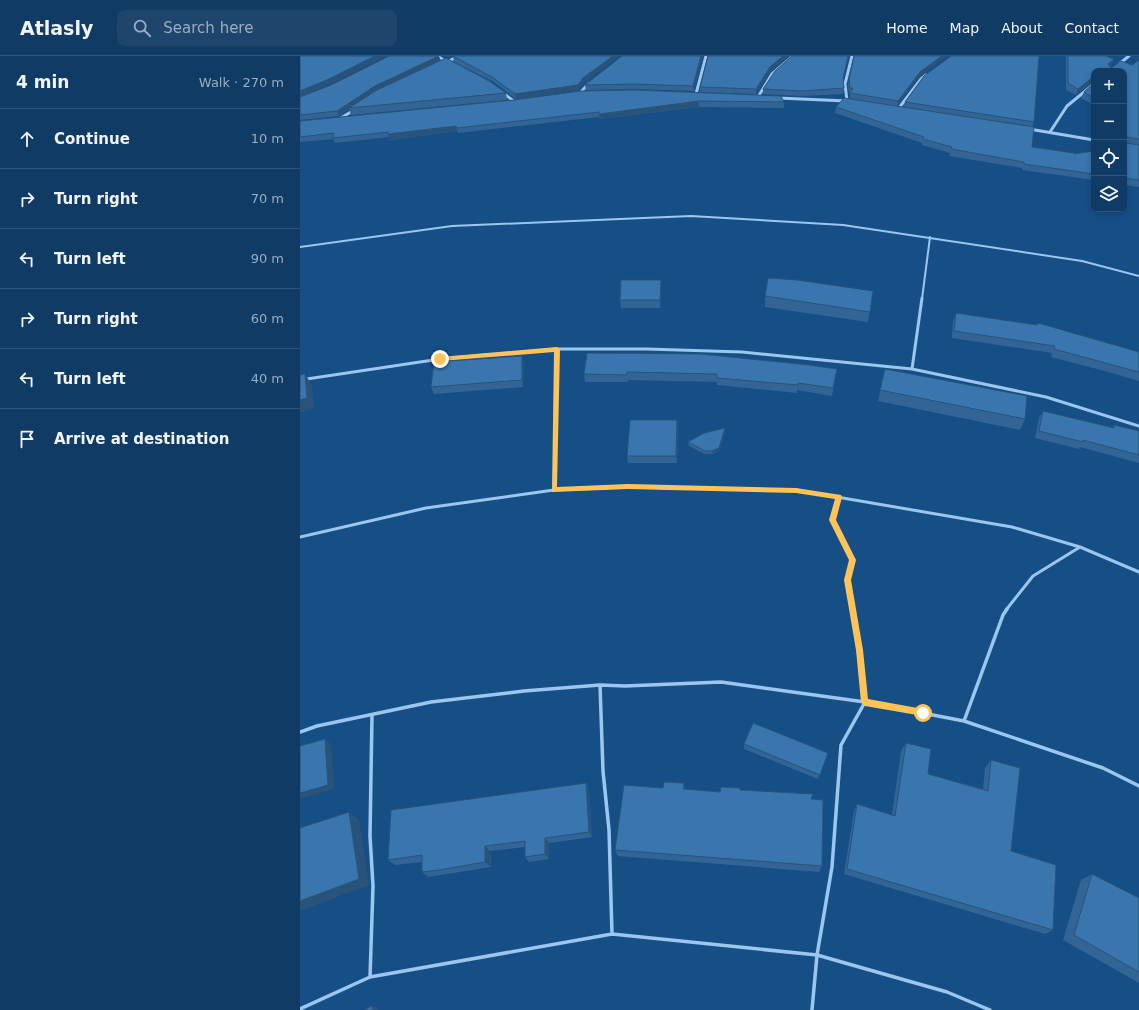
<!DOCTYPE html>
<meta charset="utf-8">
<style>
body{margin:0;font-family:"DejaVu Sans",sans-serif;background:#1e466d;color:#f1f3f6}
.controls{position:absolute;right:12px;top:12px;display:grid;overflow:hidden;border-radius:8px;box-shadow:0 2px 6px #0003}
.controls button{width:36px;height:36px;display:grid;place-items:center;padding:0;border:0;border-bottom:1px solid #305578;background:#103b64;color:#f1f3f6;font:20px sans-serif}
.stop{position:absolute;width:12px;height:12px;margin:-9px;border:3px solid #ffc358;border-radius:50%;background:#fff}
.stop.end{background:#ffc358;border-color:#fff;box-shadow:0 1px 4px #0008}
.list{margin:0;padding:0;list-style:none}
h2{display:flex;justify-content:space-between;align-items:center;height:52px;margin:0;padding:0 16px;font-size:17px}
h2 small{font-size:13px;font-weight:400;color:#9cadbf}
.list li{display:grid;grid-template-columns:26px 1fr auto;gap:12px;align-items:center;box-sizing:border-box;height:60px;padding:0 16px;border-top:1px solid #305578}
.list b{display:block;font-size:15px;white-space:nowrap}
.list em{font-size:13px;font-style:normal;color:#9cadbf}
.icon{flex:none;width:22px;height:22px;fill:none;stroke:currentColor;stroke-width:2;stroke-linecap:round;stroke-linejoin:round}
.map{position:relative;flex:none;width:839px;height:954px;overflow:hidden}
header{display:flex;align-items:center;gap:24px;box-sizing:border-box;height:56px;padding:0 20px;background:#103b64;border-bottom:1px solid #305578}
header strong{font-size:19px}
nav{display:flex;gap:22px;margin-inline-start:auto;font-size:14px}
.search{width:280px;height:36px;background:#1e466d;display:flex;align-items:center;gap:10px;box-sizing:border-box;padding:0 14px;border-radius:8px;color:#9cadbf;font-size:15px}
main{display:flex}
aside{flex:1;background:#103b64}
.map>svg:first-child{display:block}
</style>
<header>
<strong>Atlasly</strong>
<div class="search"><svg class="icon" aria-label="search" viewBox="0 0 24 24"><circle cx="10" cy="10" r="6"/><path d="M15 15l6 6"/></svg>Search here</div>
<nav><a>Home</a><a>Map</a><a>About</a><a>Contact</a></nav>
</header>
<main>
<aside>
<h2>4 min<small>Walk · 270 m</small></h2>
<ul class="list">
<li><svg class="icon" aria-label="ahead" viewBox="0 0 24 24"><path d="M12 20V5M6 11l6-6 6 6"/></svg><div><b>Continue</b></div><em>10 m</em></li>
<li><svg class="icon" aria-label="right" viewBox="0 0 24 24"><path d="M7 20v-9h11M14 6l5 5-5 5"/></svg><div><b>Turn right</b></div><em>70 m</em></li>
<li><svg class="icon" aria-label="left" viewBox="0 0 24 24"><path d="M17 20v-9H6M10 6l-5 5 5 5"/></svg><div><b>Turn left</b></div><em>90 m</em></li>
<li><svg class="icon" aria-label="right" viewBox="0 0 24 24"><path d="M7 20v-9h11M14 6l5 5-5 5"/></svg><div><b>Turn right</b></div><em>60 m</em></li>
<li><svg class="icon" aria-label="left" viewBox="0 0 24 24"><path d="M17 20v-9H6M10 6l-5 5 5 5"/></svg><div><b>Turn left</b></div><em>40 m</em></li>
<li><svg class="icon" aria-label="arrive" viewBox="0 0 24 24"><path d="M6 21V4h12l-3 4 3 4H6"/></svg><div><b>Arrive at destination</b></div></li>
</ul>
</aside>
<div class="map">
<svg width="839" height="954" viewBox="0 0 839 954">
<rect width="100%" height="100%" fill="#164f86"/>
<g fill="none" stroke-linecap="round" stroke-linejoin="round">
<path stroke="#9bc6ee" stroke-width="2" d="M 0,191 L 152,170 L 391,160 L 543,169 L 782,205 L 839,220
M 622,243 L 630,181"/>
<path stroke="#9bc6ee" stroke-width="3" d="M 612,313 L 622,242
M 0,324 L 140,303 L 257,293 L 347,293 L 442,296 L 612,313 L 746,341 L 839,370
M 254,434 L 257,293
M 539,441 L 532,464 L 552,504 L 548,524 L 553,554
M 0,481 L 126,452 L 254,434 L 328,431 L 496,434 L 712,471 L 780,491 L 839,516
M 706,554 L 733,520 L 780,491"/>
<path stroke="#9bc6ee" stroke-width="3.5" d="M 300,629 L 303,715 L 309,774 L 312,878
M 664,665 L 703,559 L 707,553
M 0,676 L 17,670 L 131,646 L 224,635 L 300,629 L 325,630 L 421,626 L 565,646 L 664,665 L 803,712 L 839,730
M 70,921 L 73,830 L 70,780 L 72,659
M 0,953 L 70,921 L 312,878 L 517,899 L 647,936 L 690,954
M 512,954 L 517,899 L 532,811 L 541,689 L 565,646 L 553,553"/>
<path stroke="#9bc6ee" stroke-width="3" d="M 137,0 L 147,6
M 145,7 L 159,0
M 819,8 L 829,0
M 203,37 L 215,46
M 280,37 L 289,27
M 396,38 L 406,0
M 458,41 L 472,18 L 493,0
M 478,42 L 547,45
M 547,45 L 545,28 L 552,0
M 599,52 L 621,23 L 626,19
M 41,62 L 54,54
M 729,73 L 794,84
M 750,76 L 767,50 L 794,28"/>
</g>
<path fill="#326596" d="M 153,0 L 284,27 L 278,34 L 216,43 L 194,26 L 154,6 Z
M 322,0 L 403,0 L 394,35 L 335,33 L 286,34 L 285,29 Z
M 492,0 L 549,0 L 543,24 L 544,32 L 543,38 L 502,40 L 463,38 L 463,33 Z
M 766,0 L 806,0 L 812,9 L 810,10 L 811,12 L 832,9 L 839,4 L 839,131 L 824,129 L 824,15 L 794,15 L 794,26 L 792,26 L 776,39 L 766,34 Z
M 140,5 L 206,37 L 207,44 L 51,59 L 49,53 L 39,60 L 0,64 L 0,41 Z
M 470,16 L 456,38 L 400,36 L 400,31 Z
M 619,21 L 597,50 L 604,51 L 605,46 L 734,66 L 732,71 L 732,91 L 774,98 L 794,95 L 794,124 L 722,114 L 722,112 L 649,100 L 650,97 L 622,89 L 622,87 L 535,57 L 536,51 L 550,42 L 550,37 L 549,37 L 548,28 L 549,23 Z
M 794,27 L 794,49 L 781,42 L 784,36 Z
M 214,44 L 484,46 L 484,52 L 399,51 L 300,63 L 299,61 L 158,77 L 157,75 L 90,84 L 89,81 L 35,87 L 33,83 L 0,86 L 0,65 Z
M 361,232 L 360,252 L 321,252 L 320,244 Z
M 573,235 L 568,266 L 465,251 L 465,240 Z
M 656,257 L 839,296 L 839,325 L 805,315 L 751,301 L 752,297 L 652,282 L 653,265 Z
M 287,297 L 537,313 L 532,340 L 497,334 L 497,337 L 417,329 L 417,326 L 328,324 L 328,326 L 285,326 L 284,318 Z
M 224,307 L 223,331 L 134,338 L 131,331 Z
M 585,313 L 725,363 L 720,374 L 578,345 Z
M 743,355 L 813,372 L 814,369 L 839,375 L 839,407 L 780,391 L 779,393 L 735,382 L 739,362 Z
M 377,364 L 378,372 L 377,407 L 328,407 L 327,400 Z
M 425,376 L 419,395 L 413,398 L 405,398 L 389,390 L 388,386 Z
M 606,687 L 628,718 L 683,733 L 685,712 L 691,704 L 711,795 L 753,874 L 745,878 L 544,818 L 554,755 L 557,748 L 592,759 L 601,695 Z
M 444,688 L 528,697 L 518,723 L 444,693 Z
M 286,727 L 289,733 L 292,781 L 249,787 L 249,803 L 229,806 L 225,801 L 225,791 L 190,795 L 191,811 L 128,821 L 122,816 L 122,806 L 95,809 L 88,804 Z
M 384,727 L 385,733 L 420,736 L 440,734 L 511,743 L 522,810 L 519,816 L 318,800 L 315,794 L 363,732 Z
M 792,818 L 839,842 L 839,927 L 763,884 L 781,824 Z"/>
<path fill="#29537a" d="M 75,0 L 87,0 L 31,28 L 0,41 L 0,35 Z
M 139,0 L 141,5 L 49,52 L 49,53 L 39,60 L 37,55 L 75,30 Z
M 147,0 L 153,0 L 147,2 Z
M 313,0 L 320,0 L 284,27 L 278,34 L 216,43 L 215,38 L 283,22 Z
M 401,0 L 403,0 L 394,35 L 393,30 Z
M 483,0 L 489,0 L 470,16 L 456,38 L 456,33 L 470,11 Z
M 548,0 L 549,0 L 542,27 L 543,22 Z
M 642,0 L 648,0 L 619,21 L 597,50 L 598,45 L 620,16 Z
M 814,3 L 812,9 L 806,14 L 808,8 Z
M 794,20 L 792,26 L 776,39 L 778,33 Z
M 399,45 L 399,51 L 300,63 L 299,58 Z
M 156,70 L 157,75 L 90,84 L 88,78 Z
M 222,300 L 224,307 L 223,331 L 222,324 Z
M 5,318 L 12,329 L 14,353 L 0,356 L 0,344 Z
M 377,364 L 378,372 L 377,407 L 376,400 Z
M 425,372 L 425,376 L 419,395 L 413,398 L 412,395 Z
M 25,683 L 31,688 L 34,733 L 0,743 L 0,737 Z
M 286,727 L 289,733 L 292,781 L 289,776 Z
M 49,756 L 59,764 L 69,829 L 0,855 L 0,845 Z
M 245,782 L 249,787 L 249,803 L 245,798 Z
M 185,790 L 190,795 L 191,811 L 185,806 Z
M 72,950 L 77,951 L 78,954 L 73,954 Z"/>
<path fill="#3a76ae" stroke="#29537a" d="M 0,0 L 75,0 L 29,23 L 0,35 Z
M 89,0 L 139,0 L 75,30 L 37,55 L 0,59 L 0,41 L 31,29 Z
M 153,0 L 313,0 L 283,22 L 278,29 L 215,38 L 192,21 Z
M 322,0 L 401,0 L 393,30 L 335,28 L 285,29 Z
M 408,0 L 483,0 L 470,11 L 456,33 L 400,31 Z
M 492,0 L 548,0 L 543,22 L 544,32 L 503,35 L 463,33 L 475,15 Z
M 554,0 L 642,0 L 620,16 L 598,45 L 550,37 L 553,32 L 550,32 L 549,23 Z
M 651,0 L 739,0 L 734,66 L 605,46 L 624,20 Z
M 768,0 L 806,0 L 814,3 L 808,8 L 811,12 L 821,5 L 832,9 L 839,4 L 839,83 L 827,81 L 824,83 L 824,15 L 794,15 L 794,20 L 778,33 L 768,27 Z
M 146,2 L 189,25 L 206,37 L 49,52 L 77,34 Z
M 794,27 L 794,42 L 784,36 Z
M 335,34 L 481,40 L 484,46 L 399,45 L 299,58 L 299,56 L 157,72 L 156,70 L 88,78 L 88,76 L 33,82 L 34,77 L 0,81 L 0,65 L 214,44 L 280,35 Z
M 544,42 L 734,71 L 732,91 L 774,97 L 774,98 L 794,95 L 794,118 L 724,108 L 724,106 L 651,93 L 652,91 L 623,83 L 624,81 L 536,51 Z
M 824,83 L 826,87 L 839,89 L 839,124 L 824,122 Z
M 468,222 L 497,224 L 573,235 L 570,256 L 465,240 Z
M 321,224 L 361,224 L 360,244 L 320,244 Z
M 656,257 L 737,269 L 738,267 L 839,296 L 839,316 L 809,308 L 754,293 L 755,290 L 654,275 Z
M 287,297 L 401,298 L 509,309 L 537,313 L 533,332 L 498,327 L 498,329 L 417,322 L 417,318 L 327,316 L 327,319 L 284,318 Z
M 222,300 L 222,324 L 131,331 L 134,306 Z
M 585,313 L 727,340 L 725,363 L 580,334 Z
M 5,318 L 7,342 L 0,344 L 0,319 Z
M 743,355 L 814,372 L 814,369 L 839,375 L 839,399 L 783,384 L 783,386 L 739,375 Z
M 330,364 L 377,364 L 376,400 L 327,400 Z
M 425,372 L 419,392 L 412,395 L 405,395 L 388,386 L 404,377 Z
M 453,667 L 528,697 L 520,719 L 444,688 Z
M 25,683 L 28,729 L 0,737 L 0,690 Z
M 606,687 L 631,693 L 628,718 L 688,735 L 691,704 L 720,712 L 711,795 L 756,809 L 753,874 L 547,813 L 557,748 L 595,760 Z
M 364,726 L 384,727 L 383,733 L 420,736 L 421,731 L 440,732 L 440,734 L 513,738 L 511,743 L 523,744 L 522,810 L 315,794 L 324,729 L 363,732 Z
M 286,727 L 289,776 L 245,782 L 245,798 L 225,801 L 225,785 L 185,790 L 185,806 L 139,814 L 122,816 L 122,799 L 88,804 L 91,754 Z
M 49,756 L 59,823 L 0,845 L 0,772 Z
M 792,818 L 839,842 L 839,916 L 774,879 Z
M 72,950 L 73,954 L 64,954 Z"/>
<path fill="#ffc358" d="M 257,291 L 260,293 L 257,431 L 328,428 L 496,432 L 541,439 L 542,441 L 536,464 L 556,504 L 551,524 L 563,594 L 568,643 L 623,653 L 626,657 L 625,659 L 623,660 L 565,650 L 561,646 L 556,594 L 544,524 L 549,504 L 529,464 L 535,443 L 496,437 L 328,433 L 252,436 L 254,296 L 140,305 L 137,303 L 140,301 Z"/>
</svg>
<div class="controls">
<button>+</button>
<button>−</button>
<button><svg class="icon" aria-label="locate" viewBox="0 0 24 24"><circle cx="12" cy="12" r="6"/><path d="M12 2v4M12 18v4M2 12h4M18 12h4"/></svg></button>
<button><svg class="icon" aria-label="layers" viewBox="0 0 24 24"><path d="M12 4l9 5-9 5-9-5zM3 14l9 5 9-5"/></svg></button>
</div>
<div class="stop" style="left:623px;top:657px"></div>
<div class="stop end" style="left:140px;top:303px"></div>
</div>
</main>
